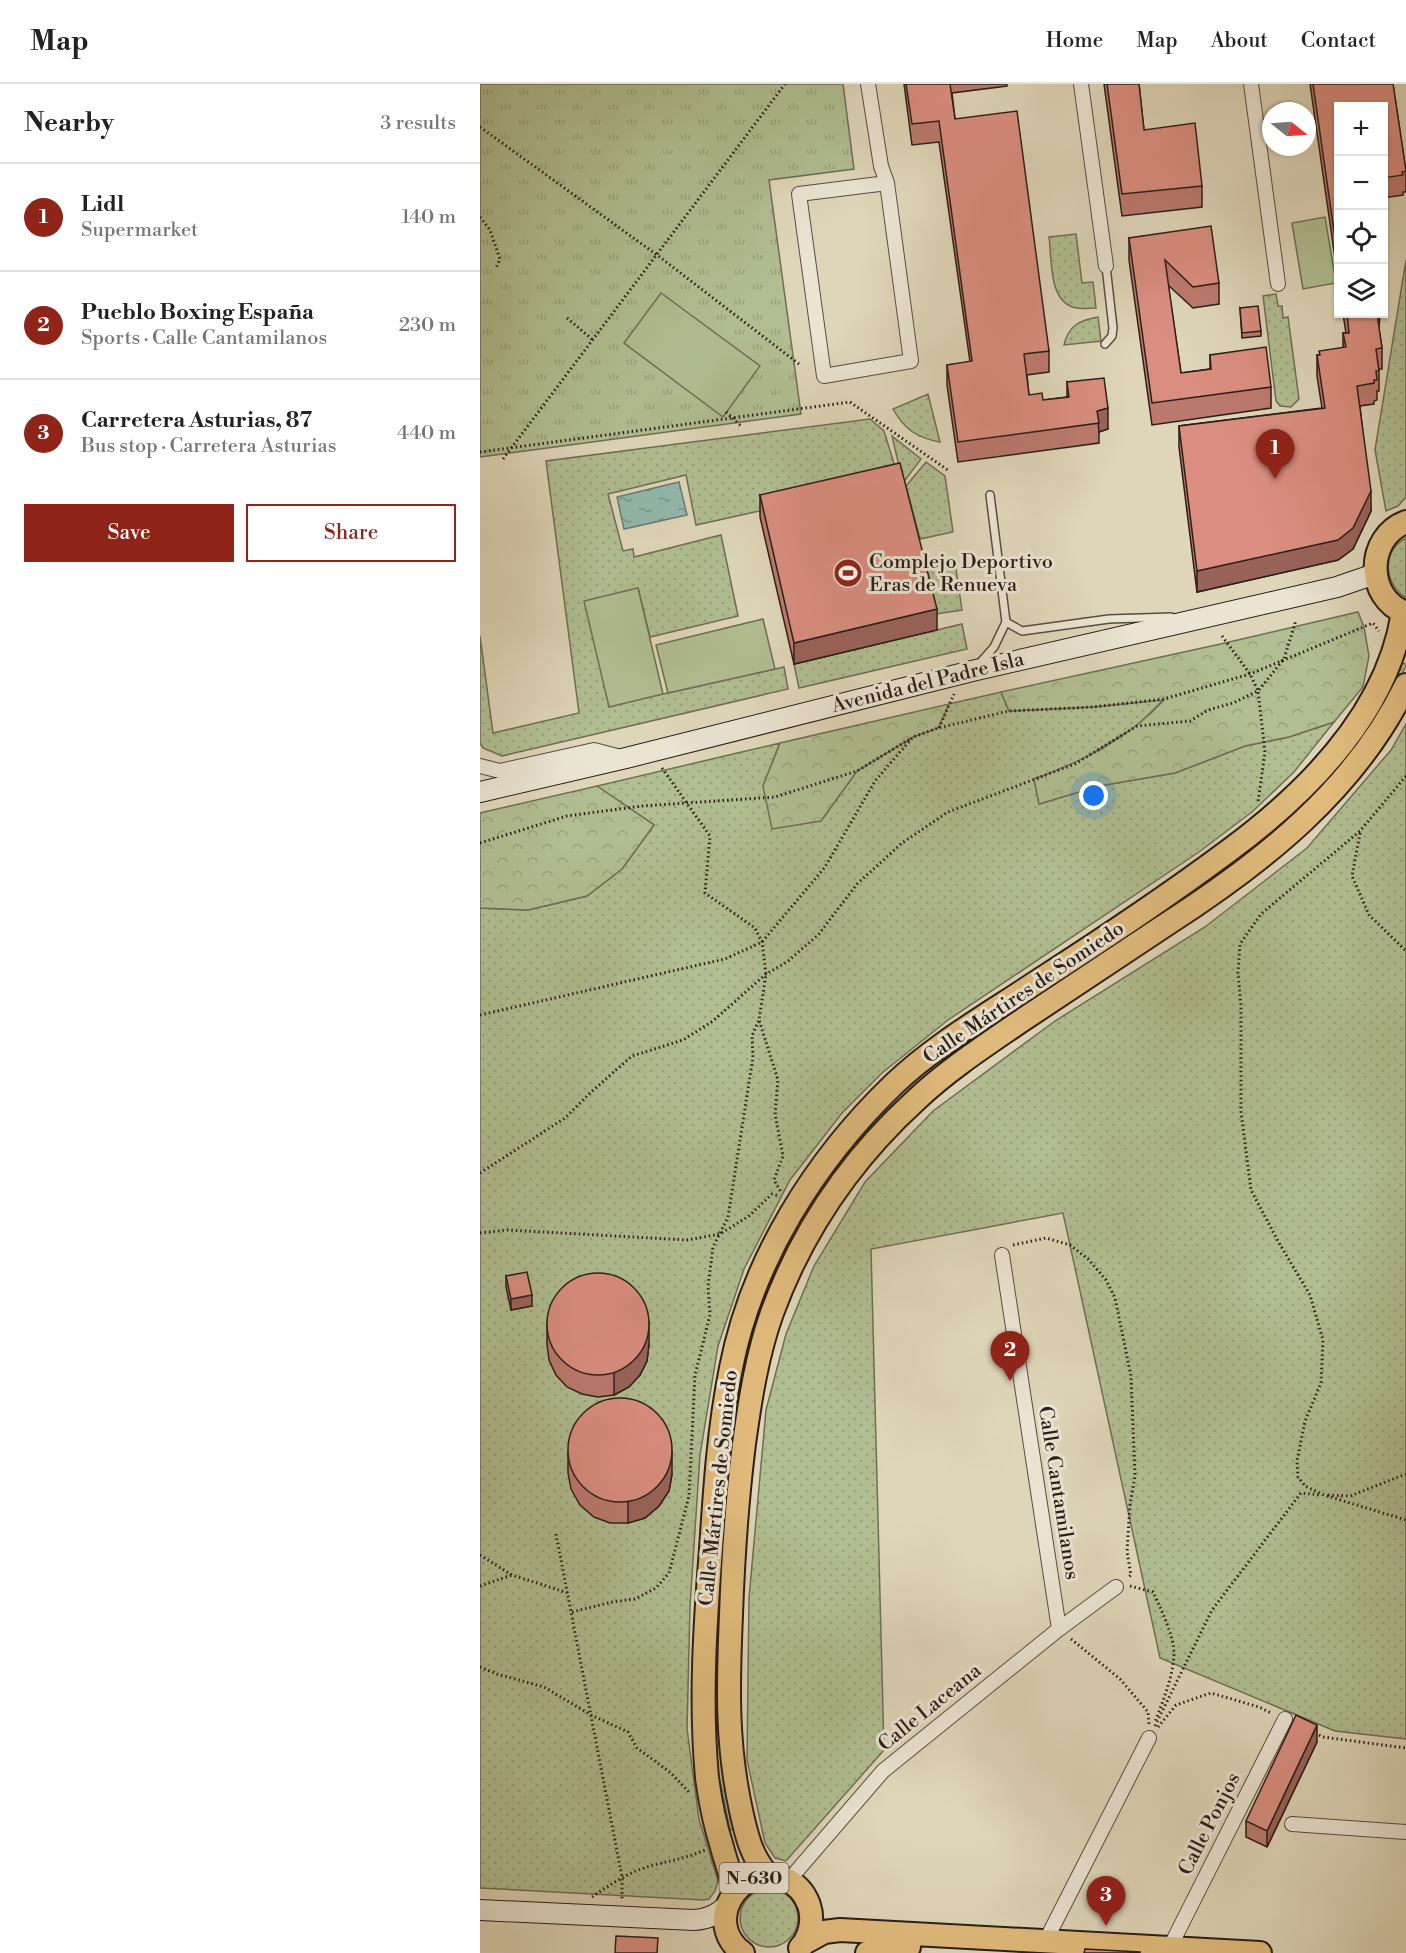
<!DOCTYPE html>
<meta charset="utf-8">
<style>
body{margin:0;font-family:"Libre Bodoni",serif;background:#f6f6f6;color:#222}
.controls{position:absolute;right:18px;top:18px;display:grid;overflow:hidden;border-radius:0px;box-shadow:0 2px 4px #0004}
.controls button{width:54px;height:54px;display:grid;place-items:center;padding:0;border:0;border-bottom:2px solid #e0e0e0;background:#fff;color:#222;font:30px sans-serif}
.compass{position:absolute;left:782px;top:18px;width:54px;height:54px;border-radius:50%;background:#fff;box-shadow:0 2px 4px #0004;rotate:107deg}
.you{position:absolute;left:614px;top:712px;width:21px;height:21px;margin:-15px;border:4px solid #fff;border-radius:50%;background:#1a73e8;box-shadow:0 0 0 9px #1a73e833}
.badge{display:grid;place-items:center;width:39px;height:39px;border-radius:50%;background:#8f2418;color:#fff;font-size:20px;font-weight:700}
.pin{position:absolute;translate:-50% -50px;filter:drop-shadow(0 2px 3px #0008)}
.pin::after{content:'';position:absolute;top:32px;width:21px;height:18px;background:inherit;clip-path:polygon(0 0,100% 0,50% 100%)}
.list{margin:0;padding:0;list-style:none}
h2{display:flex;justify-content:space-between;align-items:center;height:78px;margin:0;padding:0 24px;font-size:26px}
h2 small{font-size:20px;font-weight:400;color:#767676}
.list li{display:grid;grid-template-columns:39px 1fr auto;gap:18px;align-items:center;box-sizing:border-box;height:108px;padding:0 24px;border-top:2px solid #e0e0e0}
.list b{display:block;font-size:22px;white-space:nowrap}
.list p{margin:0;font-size:20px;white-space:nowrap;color:#767676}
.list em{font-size:20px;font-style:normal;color:#767676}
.actions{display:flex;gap:12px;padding:18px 24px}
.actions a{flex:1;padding:14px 0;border:2px solid #8f2418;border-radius:0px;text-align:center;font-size:21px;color:#8f2418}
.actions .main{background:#8f2418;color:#fff}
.icon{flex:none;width:33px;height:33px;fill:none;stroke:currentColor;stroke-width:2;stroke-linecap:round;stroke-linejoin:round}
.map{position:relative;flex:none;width:926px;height:1869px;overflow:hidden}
header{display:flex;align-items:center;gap:36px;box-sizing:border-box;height:84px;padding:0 30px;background:#fff;border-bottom:2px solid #e0e0e0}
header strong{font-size:28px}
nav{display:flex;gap:33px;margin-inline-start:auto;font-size:21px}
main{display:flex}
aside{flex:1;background:#fff}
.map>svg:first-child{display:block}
</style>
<header>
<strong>Map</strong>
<nav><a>Home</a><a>Map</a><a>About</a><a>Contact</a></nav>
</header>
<main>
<aside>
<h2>Nearby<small>3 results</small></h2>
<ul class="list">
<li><span class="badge">1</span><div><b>Lidl</b><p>Supermarket</p></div><em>140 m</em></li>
<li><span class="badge">2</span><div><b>Pueblo Boxing España</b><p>Sports · Calle Cantamilanos</p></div><em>230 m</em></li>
<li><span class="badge">3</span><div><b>Carretera Asturias, 87</b><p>Bus stop · Carretera Asturias</p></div><em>440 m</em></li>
</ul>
<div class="actions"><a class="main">Save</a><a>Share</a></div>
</aside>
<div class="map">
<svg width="926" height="1869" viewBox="0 0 926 1869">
<defs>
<pattern id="grass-dots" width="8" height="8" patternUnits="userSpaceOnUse" patternTransform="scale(1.5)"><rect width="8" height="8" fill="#b0be91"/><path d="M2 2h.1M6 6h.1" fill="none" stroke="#98a37c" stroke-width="1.8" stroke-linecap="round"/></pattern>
<pattern id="forest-crowns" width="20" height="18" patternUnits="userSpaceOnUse" patternTransform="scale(1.5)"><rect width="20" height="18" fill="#b0be91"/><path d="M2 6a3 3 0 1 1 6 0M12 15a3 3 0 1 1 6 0" fill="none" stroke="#98a37c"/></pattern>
<pattern id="park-tufts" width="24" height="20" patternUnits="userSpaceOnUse" patternTransform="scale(1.5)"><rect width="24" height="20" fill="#b0be91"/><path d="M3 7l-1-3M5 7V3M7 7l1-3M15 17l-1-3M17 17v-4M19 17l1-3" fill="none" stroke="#98a37c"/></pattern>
<pattern id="water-ripples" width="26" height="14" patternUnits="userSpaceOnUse" patternTransform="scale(1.5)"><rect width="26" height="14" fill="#93b9ac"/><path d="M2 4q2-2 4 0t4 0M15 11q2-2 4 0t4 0" fill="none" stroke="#78968b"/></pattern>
</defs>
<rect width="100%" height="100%" fill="#dfd6b9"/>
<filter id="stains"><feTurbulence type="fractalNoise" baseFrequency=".00333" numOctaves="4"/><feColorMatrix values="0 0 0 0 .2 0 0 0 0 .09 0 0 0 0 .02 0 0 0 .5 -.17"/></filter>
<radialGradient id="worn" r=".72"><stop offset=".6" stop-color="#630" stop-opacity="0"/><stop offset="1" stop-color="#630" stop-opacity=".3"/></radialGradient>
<path fill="url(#grass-dots)" stroke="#6e6e55" stroke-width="1.5" d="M 596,150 L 602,199 L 613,198 L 616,224 C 610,224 603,225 597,224 C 568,220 572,175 569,153 Z
M 926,176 L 926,413 L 918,422 L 906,427 L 895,366 Z
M 796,210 L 798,222 L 802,222 L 803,234 L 808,233 L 819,315 L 811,323 L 800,322 L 796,317 L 783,212 Z
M 618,233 L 621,257 L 584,261 C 588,242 600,236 618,233 Z
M 448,310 L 460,358 C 437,354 424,345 413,325 Z
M 390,335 L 404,347 L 419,396 L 216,441 L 206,391 L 128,410 L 143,467 L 153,465 L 154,473 L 241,451 L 258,532 L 170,553 L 158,504 L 129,622 L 304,583 L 308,605 L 22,672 L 3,664 L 0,659 L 0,552 L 13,649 L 99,629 L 66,377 Z
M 412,352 L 441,375 L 423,399 Z
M 446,378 L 465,392 L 473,448 L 440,455 L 426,402 Z
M 926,454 L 926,514 C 904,500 901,467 926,454 Z
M 475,478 L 482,526 L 456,530 L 445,484 Z
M 482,540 L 487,565 L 319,604 L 314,580 Z
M 922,579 L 926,580 L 926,582 L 898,633 L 836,713 L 770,771 L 400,1037 L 268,1279 L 255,1745 L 250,1746 L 238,1687 L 233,1603 L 241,1472 L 250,1349 L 259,1297 L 268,1258 L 281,1215 L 308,1153 L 355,1079 L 413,1015 L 475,964 L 741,785 L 915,593 Z
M 521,608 L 529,627 L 613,623 L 684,615 L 657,642 L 595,680 L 554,695 L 559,720 L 619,702 L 695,689 L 765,662 L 809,653 L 854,638 L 814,688 L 772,728 L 719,768 L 468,936 L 402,989 L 362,1029 L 310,1096 L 264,1185 L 238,1262 L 220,1371 L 210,1522 L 207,1645 L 219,1735 L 238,1797 L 235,1807 L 229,1815 L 223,1816 L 0,1804 L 0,824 L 48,826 L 107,812 L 142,785 L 174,741 L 117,702 L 300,659 L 283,702 L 341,737 L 377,687 L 433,653 L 458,644 L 469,620 Z
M 926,640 L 926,1655 L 855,1647 L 680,1574 L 583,1129 L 391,1165 L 404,1666 L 306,1777 L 295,1774 L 285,1759 L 267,1676 L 269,1514 L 286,1326 L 306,1250 L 334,1182 L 385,1098 L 453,1027 L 575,937 L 725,843 L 827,764 L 911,666 Z
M260 1834a29 29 0 1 1 58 0a29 29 0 1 1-58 0Z"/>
<path fill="url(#forest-crowns)" stroke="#6e6e55" stroke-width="1.5" d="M 878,528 L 884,543 L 889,572 L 883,603 L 854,638 L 809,653 L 765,662 L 695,689 L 619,702 L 559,720 L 554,695 C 603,677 648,655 684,616 L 613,623 L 529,627 L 521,608 L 745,559 Z
M 469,620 L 458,644 L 433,653 L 377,687 L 341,737 L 292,745 L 283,702 L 300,659 Z
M 117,702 L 174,741 L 142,785 L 107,812 L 48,826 L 0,824 L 0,729 Z"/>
<path fill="url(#park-tufts)" stroke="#6e6e55" stroke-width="1.5" d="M 0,0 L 363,0 L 374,85 L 289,96 L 321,330 L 0,373 Z"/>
<path fill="#b0be91" stroke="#6e6e55" stroke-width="1.5" d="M 845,133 L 856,199 L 823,205 L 812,139 Z
M 181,209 L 280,282 L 243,333 L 144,259 Z
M 158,504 L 183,610 L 129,623 L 104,517 Z
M 283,535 L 295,585 L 188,609 L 176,561 Z"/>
<path fill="url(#water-ripples)" stroke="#697b71" stroke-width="1.5" d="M 199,398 L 207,431 L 144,445 L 137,413 Z"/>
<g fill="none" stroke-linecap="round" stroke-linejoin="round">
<g stroke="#584c41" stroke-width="10">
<path id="lane" d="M 625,260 L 632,252 L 633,244 L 626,182
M 526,538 L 542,547 L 629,535 L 691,533
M 498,581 L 514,563 L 526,538 L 510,411"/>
</g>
<g stroke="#584c41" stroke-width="16">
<path id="street" d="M 388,0 L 401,82 L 407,99 L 431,277 L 344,292 L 319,110 L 407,99
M 601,0 L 626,182
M 771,0 L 798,200
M 0,682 L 20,687 L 114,666 L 141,673
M 522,1171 L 579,1545
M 812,1740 L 926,1748
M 309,1796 L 403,1687 L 579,1545 L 636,1503
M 566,1856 L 669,1654
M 690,1863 L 805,1635"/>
</g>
<g stroke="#2b1e19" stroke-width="22">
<path id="secondary" d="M 0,708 L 146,674 L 492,587 L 857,503 L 895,490
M 0,1826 L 214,1836 C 229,1835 237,1830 248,1821"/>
</g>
<g stroke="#2b1e19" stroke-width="26">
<path id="primary" d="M 926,438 C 886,453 885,514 926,529
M 288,1791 C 272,1774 267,1753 262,1731 C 246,1661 248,1601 251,1531 C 253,1474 257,1416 264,1360 C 270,1316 277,1271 292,1229 C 322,1147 372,1074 437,1015 C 468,986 503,963 538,939 C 587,906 637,873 687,840 C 783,778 875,706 926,601
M 254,1809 C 252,1792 246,1779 242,1763 C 235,1741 230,1716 227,1694 C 220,1617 225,1541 231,1465 C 235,1404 239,1343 251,1284 C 272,1176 335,1076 414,1000 C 456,960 507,931 555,899 C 622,856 688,812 751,765 C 829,707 908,628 923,528
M 324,1859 L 344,1848 L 360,1846 L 780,1869
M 263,1869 C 222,1840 258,1777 305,1795 C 317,1800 325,1810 329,1821 C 334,1836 330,1853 320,1864
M 387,1869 L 409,1862 L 429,1863"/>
</g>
<path stroke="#2b1e19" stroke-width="3" stroke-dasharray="1.5 3" stroke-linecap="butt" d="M 0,43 L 177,171 L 319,280
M 0,133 L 10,146 L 20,175 L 16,184
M 87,234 L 113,256
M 246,328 L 261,342
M 0,368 L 370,318 L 469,387
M 23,375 L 305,0
M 742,552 L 770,590 L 778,607 L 804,575 L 816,536
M 459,644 L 474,610
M 182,684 L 230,752 L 225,809 L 275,844 L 282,858 L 286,890 L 279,936 L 298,996 L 295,1030 L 303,1072 L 294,1096 L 301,1108
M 926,692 L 880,747 L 781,830 L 760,860 L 758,889 L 761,922 L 761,1028 L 771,1106 L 799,1159 L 830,1211 L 843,1256 L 841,1299 L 825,1337 L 817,1377 L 818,1393 L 825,1402 L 844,1411 L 926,1436
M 880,749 L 872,792 L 889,831 L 926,867
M 0,759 L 87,732 L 162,722 L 295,713 L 377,687 L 430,655
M 0,931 L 245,875 L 282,858 L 345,783 L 395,697 L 433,653 L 458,644 L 529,627 L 613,623 L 684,615 L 770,590 L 893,539 L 899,547
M 0,1089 L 85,1034 L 111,1008 L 152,972 L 203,956 L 233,937 L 286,890 L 307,878 L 339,850 L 377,800 L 422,759 L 468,728 L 595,680 L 657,642 L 710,637 L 728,626 L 753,619 L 778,607 L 785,668 L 778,718
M 0,1149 L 27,1146 L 207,1156 L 240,1150 L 269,1132 L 292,1110 L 300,1112
M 533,1161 L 566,1154 L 590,1161 L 608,1175 L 626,1196 L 635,1214 L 651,1292 L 655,1392 L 650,1421 L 647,1468 L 651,1491 L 647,1494
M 848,1411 L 870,1412 L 926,1390
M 76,1450 L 142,1793 L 142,1816
M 0,1471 L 32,1491 L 88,1509
M 0,1502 L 32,1491
M 650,1502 L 673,1508 C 681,1525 694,1552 694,1570 C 693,1594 683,1616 675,1638
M 92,1528 L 132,1518 L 155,1515 L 176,1504 L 189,1489 L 209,1412 L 215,1291 L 230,1231 L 228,1202 L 233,1163 L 248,1133 L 273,973 L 272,952 L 279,936
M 591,1555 L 640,1595 L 668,1628 L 669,1640
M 0,1583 L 17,1590 L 64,1603 L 111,1631 L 148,1648 L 157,1664 L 191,1689 L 209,1708
M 675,1642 L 732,1526 L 821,1409 L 841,1411
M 678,1643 L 696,1621 L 731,1609 L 779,1623 L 791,1629
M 835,1649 L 843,1653 L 926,1664
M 112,1813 C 131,1800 149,1788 170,1782 C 189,1777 207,1774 225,1766"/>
<use href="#lane" stroke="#eae4d2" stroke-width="7"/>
<use href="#street" stroke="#eae4d2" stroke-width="14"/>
<use href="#secondary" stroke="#eae4d2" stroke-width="20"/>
<use href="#primary" stroke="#e0bb7c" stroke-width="22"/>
</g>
<path fill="#bc7a6e" stroke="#2b1e19" stroke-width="1.5" d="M 424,0 L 527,0 L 527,2 L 472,9 L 475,35 L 569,267 L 569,288 L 547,291 L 549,311 L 563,316 L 587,313 L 587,298 L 628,345 L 619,348 L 619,359 L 478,378 L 467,301 L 467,281 L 490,278 L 459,58 L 432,61 Z
M 624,0 L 659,0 L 664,46 L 722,102 L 722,123 L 642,132 Z
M 830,0 L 913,0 L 926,87 L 926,108 L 923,108 L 923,111 L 903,114 L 903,22 L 858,22 L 858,195 Z
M 649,154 L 739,199 L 739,220 L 713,224 L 688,201 L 701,289 L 730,285 L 730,271 L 791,303 L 791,324 L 672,341 L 649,176 Z
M 760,224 L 781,247 L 781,252 L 762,254 Z
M 863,230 L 900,230 L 899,245 L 902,264 L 902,285 L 899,285 L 899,307 L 897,307 L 897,316 L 894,317 L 894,320 L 880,322 L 891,427 L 873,465 L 858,476 L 717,508 L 699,363 L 699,342 L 842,324 L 837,292 L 837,271 L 863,264 L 863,249 L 866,249 Z
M 280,411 L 457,546 L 314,580 L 280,433 Z
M 26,1192 L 52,1222 L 31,1226 L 26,1203 Z
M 67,1239 L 169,1260 L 167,1277 L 160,1291 L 149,1303 L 134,1311 L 118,1313 L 102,1310 L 87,1303 L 76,1291 L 69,1276 L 67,1260 Z
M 88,1368 L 192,1390 L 189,1407 L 179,1422 L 165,1434 L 148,1439 L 130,1439 L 114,1433 L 100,1421 L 91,1405 L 88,1389 Z
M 837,1658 L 787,1763 L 766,1753 L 766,1737 Z"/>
<path fill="#99635a" stroke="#2b1e19" stroke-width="1.5" d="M 628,324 L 628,345 L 619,348 L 617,327 Z
M 891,407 L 891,427 L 873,465 L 858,476 L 717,508 L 717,487 Z
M 457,525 L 457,546 L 314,580 L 314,559 Z
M 52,1211 L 52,1222 L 31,1226 L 31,1215 Z
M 169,1239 L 169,1260 L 167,1277 L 160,1291 L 149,1303 L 134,1311 L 134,1289 Z
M 192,1368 L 192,1390 L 189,1407 L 179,1422 L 165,1434 L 148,1439 L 148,1418 Z
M 837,1641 L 837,1658 L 787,1763 L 787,1747 Z"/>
<path fill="#db8e80" stroke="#2b1e19" stroke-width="1.5" d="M 426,0 L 470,0 L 475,35 L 537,27 L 569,267 L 544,270 L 549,311 L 562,309 L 563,316 L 589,313 L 587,298 L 624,294 L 628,324 L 617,327 L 619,339 L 478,358 L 467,281 L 492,277 L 459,37 L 432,40 Z
M 627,0 L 659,0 L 664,46 L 715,39 L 722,102 L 642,110 Z
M 833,0 L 913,0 L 926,87 L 922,88 L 923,91 L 903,94 L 903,22 L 858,22 L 858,175 Z
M 731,142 L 739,199 L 713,203 L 685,176 L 701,289 L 731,285 L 730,271 L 786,263 L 791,303 L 672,319 L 649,154 Z
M 778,222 L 781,247 L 762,249 L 760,224 Z
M 867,230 L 897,230 L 902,264 L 896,265 L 899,287 L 896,287 L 897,296 L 894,296 L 894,299 L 877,302 L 891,407 L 873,444 L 858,456 L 717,487 L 699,342 L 845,324 L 837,271 L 840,271 L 839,267 L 866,263 L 863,249 L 869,249 Z
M 420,379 L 457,525 L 314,559 L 280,411 Z
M 47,1188 L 52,1211 L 31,1215 L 26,1192 Z
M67 1240a51 51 0 1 1 102 0a51 51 0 1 1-102 0Z
M88 1366a52 52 0 1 1 104 0a52 52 0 1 1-104 0Z
M 816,1631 L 837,1641 L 787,1747 L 766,1737 Z
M 136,1852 L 178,1854 L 177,1869 L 135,1869 Z
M 605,1865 L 660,1868 L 660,1869 L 604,1869 Z"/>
<defs>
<g id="stadium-disc" transform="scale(1.5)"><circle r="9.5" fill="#8f2418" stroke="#eae4d2"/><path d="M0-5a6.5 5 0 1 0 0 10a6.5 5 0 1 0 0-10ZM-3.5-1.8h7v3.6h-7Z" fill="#fff"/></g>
</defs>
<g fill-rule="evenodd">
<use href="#stadium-disc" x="368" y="489"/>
</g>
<g text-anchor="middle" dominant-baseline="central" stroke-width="6" stroke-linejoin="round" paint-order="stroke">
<rect fill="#eae4d2" stroke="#645950" stroke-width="1.5" x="239.5" y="1779" width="69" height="30" rx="4.5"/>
<g font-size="18" font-weight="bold" fill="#2b1e19">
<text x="274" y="1794">N-630</text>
</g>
<g font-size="20" fill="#2b1e19" stroke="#eae4d2" text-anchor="start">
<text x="389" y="478">Complejo Deportivo<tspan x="389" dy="23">Eras de Renueva</tspan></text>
</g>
<g font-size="20" fill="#2b1e19" stroke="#eae4d2">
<text transform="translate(448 599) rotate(-14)">Avenida del Padre Isla</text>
<text transform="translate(544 909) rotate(-34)">Calle Mártires de Somiedo</text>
<text transform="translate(239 1404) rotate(-84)">Calle Mártires de Somiedo</text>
<text transform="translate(578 1409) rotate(81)">Calle Cantamilanos</text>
<text transform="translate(450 1624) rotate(-39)">Calle Laceana</text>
<text transform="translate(730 1740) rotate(-63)">Calle Ponjos</text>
</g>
</g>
<rect width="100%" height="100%" filter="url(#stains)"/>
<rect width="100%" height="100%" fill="url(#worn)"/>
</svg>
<div class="controls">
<button>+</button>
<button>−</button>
<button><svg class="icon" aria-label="locate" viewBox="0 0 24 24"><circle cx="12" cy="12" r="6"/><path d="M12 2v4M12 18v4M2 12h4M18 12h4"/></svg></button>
<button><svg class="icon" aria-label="layers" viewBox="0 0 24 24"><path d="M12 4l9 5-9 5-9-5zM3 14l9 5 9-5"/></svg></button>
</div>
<svg class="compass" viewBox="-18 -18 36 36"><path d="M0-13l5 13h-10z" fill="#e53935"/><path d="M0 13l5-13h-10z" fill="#767676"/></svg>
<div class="you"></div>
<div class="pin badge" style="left:795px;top:395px">1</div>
<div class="pin badge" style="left:530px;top:1297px">2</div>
<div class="pin badge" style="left:626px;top:1842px">3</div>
</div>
</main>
